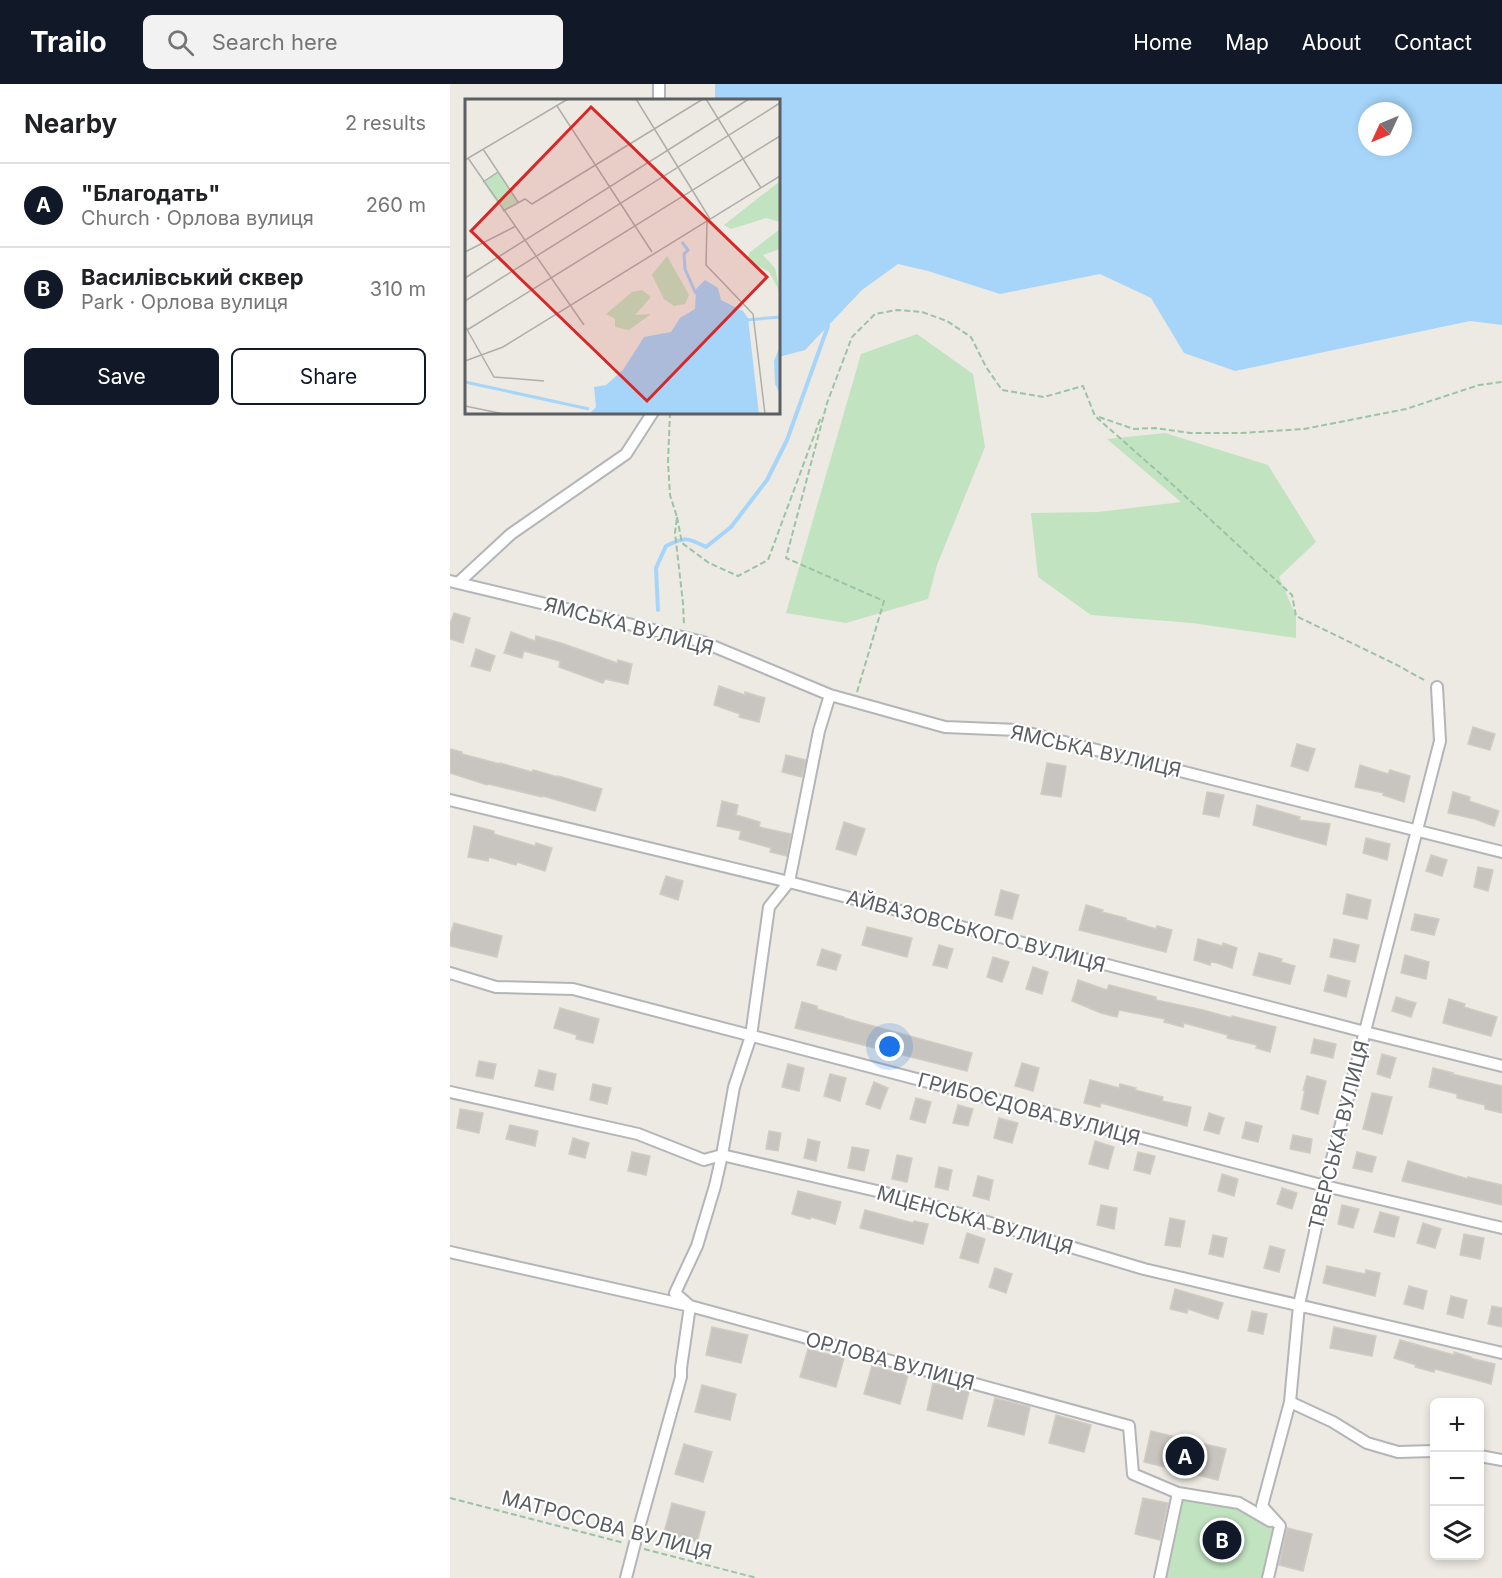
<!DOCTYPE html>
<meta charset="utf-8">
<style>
body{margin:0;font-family:Inter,sans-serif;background:#f2f2f2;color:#202124}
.controls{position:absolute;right:18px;bottom:18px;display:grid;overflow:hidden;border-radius:9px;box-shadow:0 3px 9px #0003}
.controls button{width:54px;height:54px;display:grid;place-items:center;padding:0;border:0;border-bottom:2px solid #e0e0e0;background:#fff;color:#202124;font:30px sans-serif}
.compass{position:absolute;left:908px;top:18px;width:54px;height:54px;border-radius:50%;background:#fff;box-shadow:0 3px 9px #0003;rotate:226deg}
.you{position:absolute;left:440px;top:963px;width:21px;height:21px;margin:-15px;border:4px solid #fff;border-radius:50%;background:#1a73e8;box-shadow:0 0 0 9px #1a73e833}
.badge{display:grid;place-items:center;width:39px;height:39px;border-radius:50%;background:#111827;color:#fff;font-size:20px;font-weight:700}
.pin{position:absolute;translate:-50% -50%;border:3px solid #fff;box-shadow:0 2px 6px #0006}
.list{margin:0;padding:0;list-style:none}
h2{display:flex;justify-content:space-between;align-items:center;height:78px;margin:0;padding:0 24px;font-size:26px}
h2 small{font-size:20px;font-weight:400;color:#757577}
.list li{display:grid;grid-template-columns:39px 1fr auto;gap:18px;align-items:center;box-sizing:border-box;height:84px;padding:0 24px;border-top:2px solid #e0e0e0}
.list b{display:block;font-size:22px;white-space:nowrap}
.list p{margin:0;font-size:20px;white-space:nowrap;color:#757577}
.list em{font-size:20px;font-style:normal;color:#757577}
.actions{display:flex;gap:12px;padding:18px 24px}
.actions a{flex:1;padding:14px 0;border:2px solid #111827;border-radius:9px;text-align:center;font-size:21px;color:#111827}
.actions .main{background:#111827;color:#fff}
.icon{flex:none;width:33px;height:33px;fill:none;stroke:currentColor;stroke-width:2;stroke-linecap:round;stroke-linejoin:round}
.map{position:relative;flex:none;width:1052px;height:1494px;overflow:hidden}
header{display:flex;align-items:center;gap:36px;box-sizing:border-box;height:84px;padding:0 30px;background:#111827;color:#fff}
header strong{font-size:28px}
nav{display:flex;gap:33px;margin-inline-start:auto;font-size:21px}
.search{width:420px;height:54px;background:#f2f2f2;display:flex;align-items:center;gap:15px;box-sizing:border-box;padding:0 21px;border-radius:9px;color:#757577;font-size:22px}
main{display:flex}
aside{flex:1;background:#fff}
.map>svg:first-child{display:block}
</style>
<header>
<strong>Trailo</strong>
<div class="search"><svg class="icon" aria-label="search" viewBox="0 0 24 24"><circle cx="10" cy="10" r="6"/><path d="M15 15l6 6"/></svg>Search here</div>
<nav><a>Home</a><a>Map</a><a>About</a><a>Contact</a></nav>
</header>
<main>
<aside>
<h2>Nearby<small>2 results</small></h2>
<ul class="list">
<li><span class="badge">A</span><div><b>&quot;Благодать&quot;</b><p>Church · Орлова вулиця</p></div><em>260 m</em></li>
<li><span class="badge">B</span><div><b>Василівський сквер</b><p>Park · Орлова вулиця</p></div><em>310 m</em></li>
</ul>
<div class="actions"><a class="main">Save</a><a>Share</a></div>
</aside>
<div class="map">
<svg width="1052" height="1494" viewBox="0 0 1052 1494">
<rect width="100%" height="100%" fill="#edeae3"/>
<path fill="#c1e3c0" d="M 467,250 L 523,290 L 535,363 L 487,481 L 478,515 L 396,539 L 336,529 L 411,270 Z
M 715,349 L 818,381 L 866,458 L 829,493 L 846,532 L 846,554 L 742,539 L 641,531 L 588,493 L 581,429 L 648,428 L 731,418 L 657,355 Z
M 728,1409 L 789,1419 L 830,1442 L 818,1494 L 710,1494 Z"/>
<path fill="#a6d5f9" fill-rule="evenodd" d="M 265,0 L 1052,0 L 1052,241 L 1020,237 L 785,287 L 734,269 L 701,214 L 650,190 L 550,210 L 478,187 L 448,180 L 412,206 L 355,266 L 329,273 L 328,16 L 265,16 ZM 917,27 L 953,27 L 953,63 L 917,63 Z"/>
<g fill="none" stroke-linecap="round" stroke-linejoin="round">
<path stroke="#a6d5f9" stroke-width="4" d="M 208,526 L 206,484 L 216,462 C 235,453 237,453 256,463 L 281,443 L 317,396 L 337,356 L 378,242"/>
</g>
<path fill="#c8c5c0" stroke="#d1ccc1" stroke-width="1.5" d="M 4,529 L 20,534 L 13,559 L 0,555 L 0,540 Z
M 61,548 L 85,557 L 86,552 L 114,560 L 167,579 L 168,576 L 182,580 L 178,600 L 155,595 L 153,599 L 109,583 L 110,577 L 74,567 L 72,574 L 54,569 Z
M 26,565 L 45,572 L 40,587 L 21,582 Z
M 269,602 L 295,611 L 295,608 L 315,614 L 309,638 L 289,633 L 290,630 L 264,621 Z
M 1023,643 L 1045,650 L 1040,666 L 1018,660 Z
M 847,660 L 865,665 L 858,687 L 841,682 Z
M 0,665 L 12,668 L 12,670 L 50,680 L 50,679 L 82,688 L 83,686 L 108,693 L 108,692 L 152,705 L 145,727 L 93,712 L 92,713 L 38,700 L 37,701 L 0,689 Z
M 336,671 L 356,676 L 352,693 L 332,688 Z
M 597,679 L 616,682 L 611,713 L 591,710 Z
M 910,681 L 938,690 L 940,686 L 960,692 L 954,718 L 933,711 L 934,709 L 905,703 Z
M 757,708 L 774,711 L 769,733 L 753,730 Z
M 1003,708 L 1020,713 L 1019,717 L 1049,727 L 1044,742 L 1025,735 L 998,729 Z
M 272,717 L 288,721 L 286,731 L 310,738 L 309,743 L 341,750 L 337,772 L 320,768 L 321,764 L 289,755 L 291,747 L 267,742 Z
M 807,721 L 850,733 L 849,736 L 880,740 L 876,761 L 803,741 Z
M 394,738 L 415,745 L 406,771 L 386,765 Z
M 24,742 L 44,747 L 44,750 L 85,762 L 86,759 L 102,764 L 95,787 L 67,778 L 66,781 L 39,773 L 38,777 L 18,773 Z
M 916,754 L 940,760 L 937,776 L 913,769 Z
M 981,771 L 997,776 L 992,792 L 976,787 Z
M 1028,783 L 1043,786 L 1038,807 L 1024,803 Z
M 216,792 L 233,797 L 228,816 L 210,810 Z
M 551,806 L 569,811 L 562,835 L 545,831 Z
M 897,810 L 921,816 L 917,835 L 893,830 Z
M 636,821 L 653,826 L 652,828 L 676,834 L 676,836 L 706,845 L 707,842 L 722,846 L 716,868 L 629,846 Z
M 965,830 L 989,835 L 984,851 L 961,846 Z
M 4,839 L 52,852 L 47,873 L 0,862 L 0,851 Z
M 417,843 L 462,854 L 457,873 L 412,861 Z
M 748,855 L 772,862 L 773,859 L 787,864 L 782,884 L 761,877 L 760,881 L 744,876 Z
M 884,855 L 909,861 L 905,878 L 880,873 Z
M 489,861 L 503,865 L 497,884 L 483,881 Z
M 372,865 L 391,871 L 386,886 L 367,881 Z
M 809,869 L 832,875 L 831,878 L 845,882 L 840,900 L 803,891 Z
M 955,871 L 979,878 L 976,895 L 951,889 Z
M 543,873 L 559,878 L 552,898 L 537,893 Z
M 583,883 L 598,888 L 592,910 L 576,905 Z
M 878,891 L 900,897 L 896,913 L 874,907 Z
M 628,896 L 657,906 L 659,901 L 706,913 L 706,916 L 753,926 L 782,934 L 782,932 L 826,943 L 820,968 L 806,964 L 807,961 L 777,954 L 778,951 L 734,939 L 733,943 L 714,938 L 715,935 L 669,926 L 667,933 L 651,929 L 622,917 Z
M 946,913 L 966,919 L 961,933 L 942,927 Z
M 999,915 L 1015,920 L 1014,923 L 1047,933 L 1041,952 L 993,939 Z
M 352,918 L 367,922 L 367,925 L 394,933 L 394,934 L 522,969 L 517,987 L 345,944 Z
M 110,924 L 149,935 L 143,959 L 126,955 L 127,951 L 104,944 Z
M 864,955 L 886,960 L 883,974 L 861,969 Z
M 932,970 L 946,974 L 940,994 L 927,990 Z
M 29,977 L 46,980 L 43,995 L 26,992 Z
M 572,979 L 589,984 L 583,1007 L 565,1002 Z
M 338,980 L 354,984 L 349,1007 L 332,1003 Z
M 983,984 L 1003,989 L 1002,990 L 1052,1002 L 1052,1029 L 1035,1025 L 1035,1021 L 1007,1014 L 1007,1010 L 979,1003 Z
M 89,986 L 106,990 L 103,1006 L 85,1002 Z
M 380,990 L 396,994 L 390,1017 L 374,1012 Z
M 857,992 L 876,997 L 868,1030 L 851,1025 L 855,1006 L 853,1006 Z
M 640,996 L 669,1004 L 670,1000 L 686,1004 L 685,1006 L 713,1013 L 712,1017 L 741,1023 L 737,1042 L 651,1019 L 650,1023 L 634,1019 Z
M 424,998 L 438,1004 L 430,1025 L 416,1020 Z
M 143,1000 L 161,1004 L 157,1020 L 140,1016 Z
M 922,1009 L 942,1013 L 932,1050 L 913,1045 Z
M 466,1014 L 481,1018 L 475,1039 L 460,1035 Z
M 508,1021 L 523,1025 L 518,1042 L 503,1039 Z
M 10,1025 L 33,1029 L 29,1049 L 7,1044 Z
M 759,1029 L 774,1034 L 769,1050 L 754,1046 Z
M 549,1034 L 568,1039 L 562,1059 L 544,1054 Z
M 796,1038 L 812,1042 L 808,1058 L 792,1054 Z
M 60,1041 L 88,1047 L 85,1062 L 56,1055 Z
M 319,1047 L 331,1049 L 328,1067 L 316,1065 Z
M 843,1051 L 862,1055 L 860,1069 L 840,1065 Z
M 123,1054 L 139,1059 L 135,1074 L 119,1070 Z
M 358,1055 L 370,1058 L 366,1077 L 354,1074 Z
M 645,1057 L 664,1063 L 658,1085 L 639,1080 Z
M 402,1063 L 419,1066 L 414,1087 L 398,1084 Z
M 182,1068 L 200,1072 L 196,1091 L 178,1087 Z
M 688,1068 L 705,1072 L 700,1090 L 684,1086 Z
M 907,1068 L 926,1073 L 922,1088 L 903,1084 Z
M 447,1071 L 462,1074 L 457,1098 L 442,1095 Z
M 958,1077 L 1018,1095 L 1018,1093 L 1052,1101 L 1052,1121 L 952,1097 Z
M 489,1083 L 502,1086 L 498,1106 L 485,1103 Z
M 772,1090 L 788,1095 L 784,1112 L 768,1107 Z
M 528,1092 L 543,1096 L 539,1116 L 523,1112 Z
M 832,1104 L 847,1109 L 842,1125 L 827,1120 Z
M 348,1107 L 391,1118 L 385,1140 L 361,1133 L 360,1135 L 342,1130 Z
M 651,1121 L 667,1124 L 664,1145 L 647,1141 Z
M 892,1121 L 909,1125 L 903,1144 L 888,1140 Z
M 415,1126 L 463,1139 L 464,1137 L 478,1140 L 473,1160 L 410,1144 Z
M 930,1128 L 949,1133 L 944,1153 L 924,1148 Z
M 720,1134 L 735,1137 L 730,1163 L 715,1161 Z
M 973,1139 L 991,1145 L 985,1164 L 967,1159 Z
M 517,1149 L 535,1155 L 528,1179 L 510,1174 Z
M 1014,1150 L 1034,1154 L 1030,1175 L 1010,1171 Z
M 763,1151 L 777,1154 L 773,1173 L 759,1170 Z
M 820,1162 L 835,1166 L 829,1188 L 814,1184 Z
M 877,1182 L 915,1190 L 916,1186 L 930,1189 L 925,1212 L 873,1199 Z
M 545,1184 L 562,1190 L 556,1209 L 539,1203 Z
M 959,1202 L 977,1207 L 973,1225 L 954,1220 Z
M 725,1205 L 773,1219 L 768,1235 L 738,1225 L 737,1229 L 720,1225 Z
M 1001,1212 L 1017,1216 L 1013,1234 L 997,1230 Z
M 1042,1222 L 1052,1224 L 1052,1243 L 1038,1240 Z
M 802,1227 L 817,1230 L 813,1250 L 798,1247 Z
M 262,1243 L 298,1251 L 291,1279 L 256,1271 Z
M 884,1243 L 926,1252 L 922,1272 L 880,1264 Z
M 950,1256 L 1004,1271 L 1004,1268 L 1021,1273 L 1020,1274 L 1045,1280 L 1041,1300 L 985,1285 L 984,1288 L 965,1283 L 966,1281 L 944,1274 Z
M 358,1265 L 394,1274 L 386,1303 L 350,1293 Z
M 422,1282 L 458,1291 L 450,1320 L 414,1310 Z
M 483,1299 L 519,1308 L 512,1335 L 477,1326 Z
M 252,1301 L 286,1310 L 280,1336 L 245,1328 Z
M 545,1314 L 580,1323 L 574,1351 L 538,1342 Z
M 606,1331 L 641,1341 L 634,1368 L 599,1359 Z
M 701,1347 L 776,1365 L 768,1396 L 694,1378 Z
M 234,1360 L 262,1368 L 253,1398 L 225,1390 Z
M 693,1414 L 718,1419 L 710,1456 L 685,1450 Z
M 222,1419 L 255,1428 L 247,1458 L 214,1449 Z
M 837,1444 L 862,1450 L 853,1487 L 829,1481 Z"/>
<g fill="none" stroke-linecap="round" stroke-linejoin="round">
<g stroke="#b3b5b9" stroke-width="14">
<path id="minor" d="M 209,16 L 209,0
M 0,497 L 253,558 L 380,611 L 495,643 L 567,646 L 1052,768
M 8,499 L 61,450 L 176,370 L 203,328
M 0,716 L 339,798 L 915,948 L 1052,982
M 0,889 L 46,903 L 123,905 L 875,1102 L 1052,1144
M 0,1008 L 188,1050 L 254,1076 L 272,1071 L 457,1114 L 694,1185 L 1052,1269
M 0,1168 L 240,1222 L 679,1342 L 683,1390 L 728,1409 L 789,1419 L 820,1437
M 840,1318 L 883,1338 L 917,1359 L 948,1368 L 984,1367
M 1030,1372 L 1052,1376
M 176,1494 L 186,1455 L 231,1293 L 231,1284 L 240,1222 L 225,1209 L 247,1162 L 265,1102 L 272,1071 L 284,1003 L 301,952 L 319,823 L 339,798 L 369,647 L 380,611
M 710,1494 L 728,1409
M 818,1494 L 830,1442 L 812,1422 L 840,1318 L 849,1221 L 875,1102 L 990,657 L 987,603"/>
</g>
<path stroke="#9bc3a6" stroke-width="2" stroke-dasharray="6 3" stroke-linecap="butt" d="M 220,328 L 218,378 L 220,411 L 227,433 L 225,449 L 233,519 L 234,541
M 649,333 L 684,345 L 705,344 L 740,349 L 791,349 L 854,345 L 956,325 L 1029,301 L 1052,298
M 227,433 L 232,459 L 259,479 L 288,492 L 318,476 L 371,333
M 407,608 L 434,517 L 336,474 L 377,319 L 402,253 L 425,230 L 447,226 L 472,228 L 497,237 L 521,253 L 536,283 L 552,306 L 594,313 L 633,302 L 645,332 L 723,401 L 842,511 L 846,532 L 945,580 L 976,597
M 0,1414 L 174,1459
M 194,1465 L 307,1494"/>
<use href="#minor" stroke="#fff" stroke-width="10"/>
</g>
<g text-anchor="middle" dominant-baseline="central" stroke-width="4.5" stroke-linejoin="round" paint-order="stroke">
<g font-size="20" fill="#5b5e62" stroke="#fff">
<text transform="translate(179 542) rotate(15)">ЯМСЬКА ВУЛИЦЯ</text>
<text transform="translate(646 667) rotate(13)">ЯМСЬКА ВУЛИЦЯ</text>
<text transform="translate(526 847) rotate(15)">АЙВАЗОВСЬКОГО ВУЛИЦЯ</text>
<text transform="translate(579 1025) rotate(15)">ГРИБОЄДОВА ВУЛИЦЯ</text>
<text transform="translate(889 1051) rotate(-76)">ТВЕРСЬКА ВУЛИЦЯ</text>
<text transform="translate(525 1136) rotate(16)">МЦЕНСЬКА ВУЛИЦЯ</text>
<text transform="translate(440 1277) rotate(15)">ОРЛОВА ВУЛИЦЯ</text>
<text transform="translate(157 1441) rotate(15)">МАТРОСОВА ВУЛИЦЯ</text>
</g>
</g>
<g transform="translate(15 15)">
<rect width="315" height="315" fill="#edeae3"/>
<path d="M 33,73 L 53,103 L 38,112 L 18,83 ZM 315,82 L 315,123 L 301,119 L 266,130 L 259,126 ZM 315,130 L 315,150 L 298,156 L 310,169 L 315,193 L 304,173 L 283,161 L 284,154 ZM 202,157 L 224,196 L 220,205 L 209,207 L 199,200 L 187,176 ZM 177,191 L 186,198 L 170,216 L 186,215 L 164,231 L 150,228 L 150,220 L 141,215 L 167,193 Z" fill="#c1e3c0"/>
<path d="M 240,181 L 253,189 L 256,201 L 278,212 L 283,219 L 294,315 L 124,315 L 131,308 L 129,288 L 141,286 L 158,271 L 179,238 L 206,233 L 215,219 L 230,210 L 231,190 ZM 315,247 L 315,295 L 310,285 L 309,262 Z" fill="#a6d5f9"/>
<path fill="none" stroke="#a6d5f9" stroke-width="3" d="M 217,143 L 223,151 L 219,155 L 220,170 L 231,195M 281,221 L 315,218M 0,283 L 124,310"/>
<path fill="none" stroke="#afaeab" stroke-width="1.5" d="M 171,0 L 245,120M 241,0 L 296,89M 92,7 L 187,153M 18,50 L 53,103M 3,59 L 119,226M 0,61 L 103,0M 18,83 L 33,73M 38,112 L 60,100 L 67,105 L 238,0M 242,122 L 241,166 L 288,215 L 300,315M 0,153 L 51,127M 0,179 L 284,0M 0,202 L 315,4M 0,227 L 29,278 L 79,282M 2,231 L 315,37M 0,262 L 38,248 L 315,77M 0,307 L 39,315"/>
<path fill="#d62828" fill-opacity="0.15" stroke="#d62828" stroke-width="3" d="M 126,8 L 302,178 L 182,302 L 6,132 Z"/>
<rect width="315" height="315" fill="none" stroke="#5b5e62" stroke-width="3"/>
</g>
</svg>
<div class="controls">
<button>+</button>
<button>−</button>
<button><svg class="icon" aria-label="layers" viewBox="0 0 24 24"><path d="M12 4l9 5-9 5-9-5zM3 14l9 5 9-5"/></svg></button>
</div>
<svg class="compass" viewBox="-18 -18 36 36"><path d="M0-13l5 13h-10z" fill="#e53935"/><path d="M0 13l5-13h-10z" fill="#757577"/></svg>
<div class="you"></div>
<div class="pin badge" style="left:735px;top:1372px">A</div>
<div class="pin badge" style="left:772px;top:1456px">B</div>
</div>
</main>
